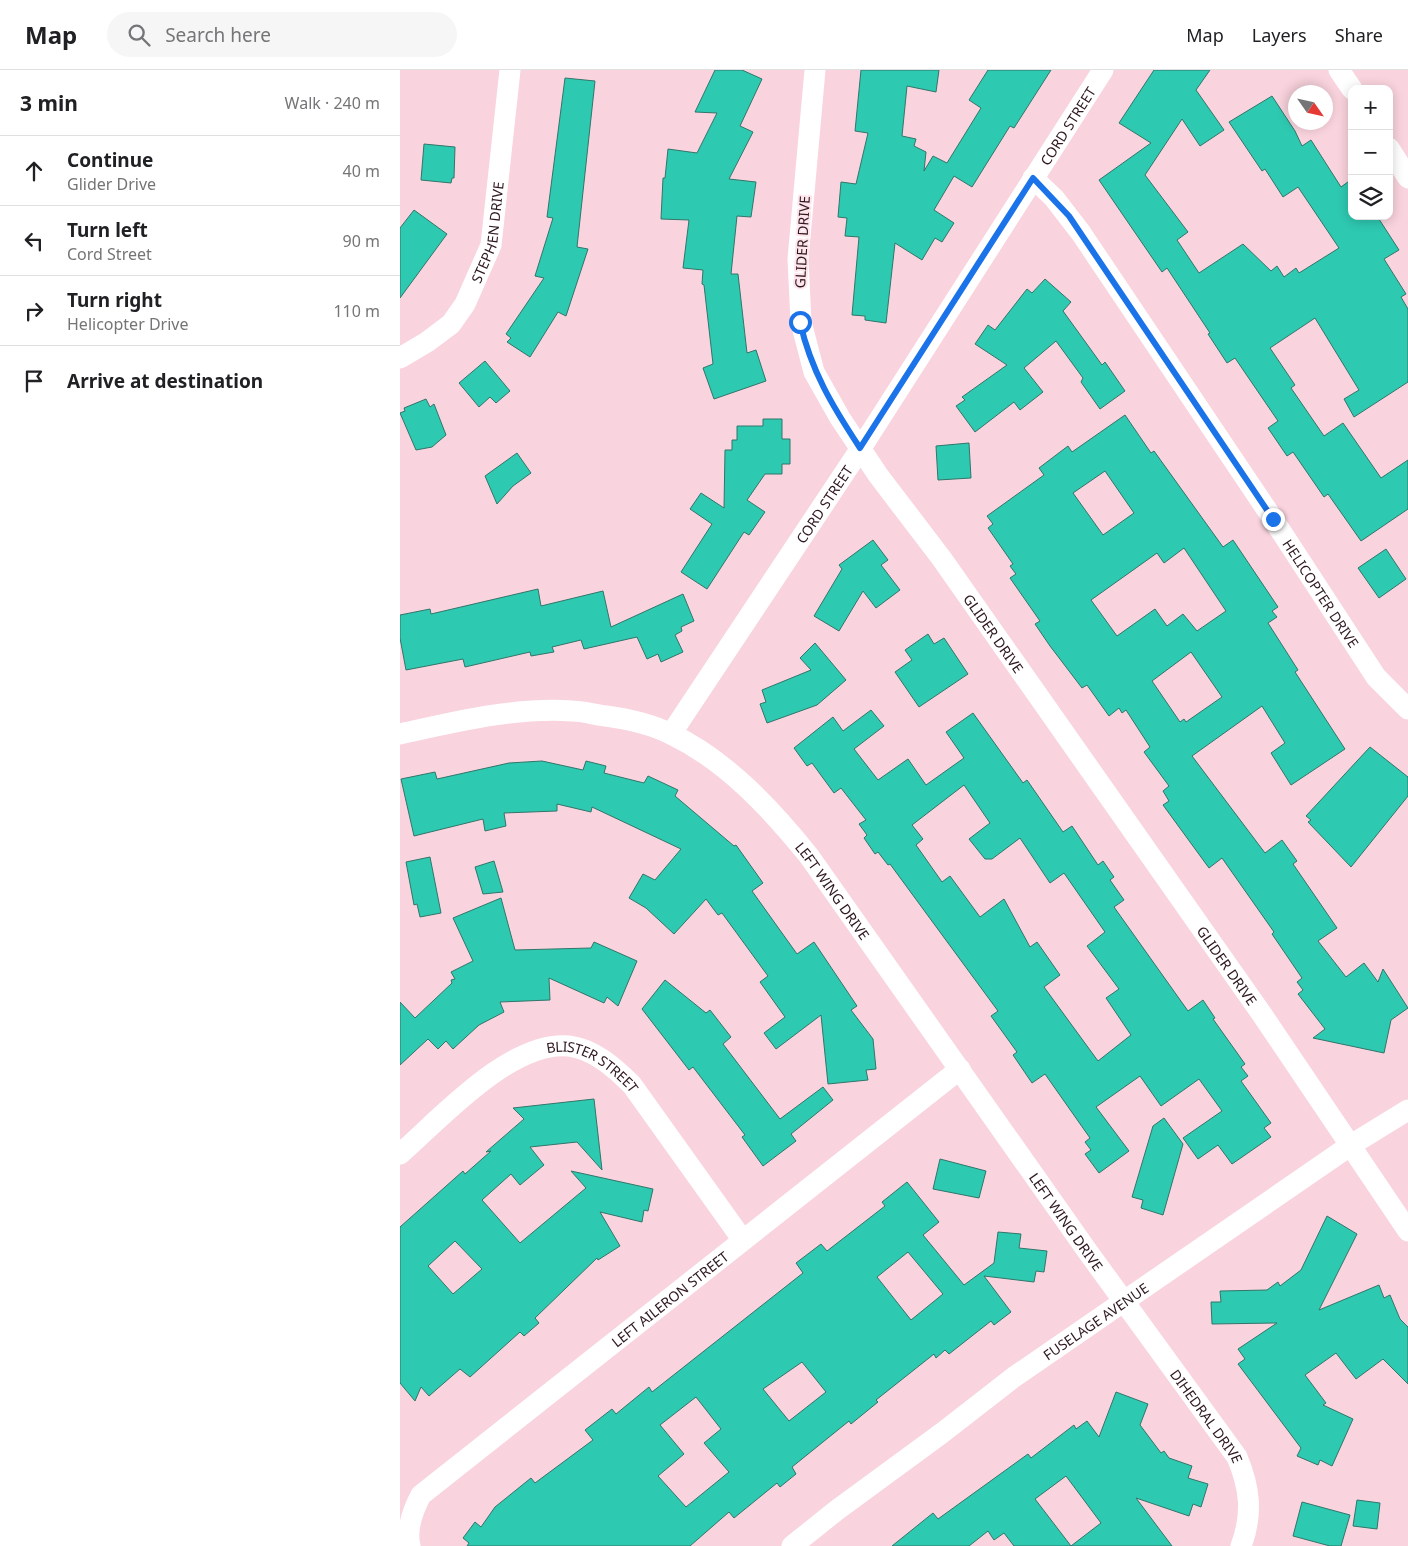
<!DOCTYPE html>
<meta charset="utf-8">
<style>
body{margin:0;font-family:"Noto Sans",sans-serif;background:#f6f6f6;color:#202124}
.controls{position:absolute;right:15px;top:15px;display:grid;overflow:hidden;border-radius:10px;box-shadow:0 2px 12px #0003}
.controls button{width:45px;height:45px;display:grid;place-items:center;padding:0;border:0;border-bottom:1px solid #e0e0e0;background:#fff;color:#202124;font:25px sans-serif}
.compass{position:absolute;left:888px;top:15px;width:45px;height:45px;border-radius:50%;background:#fff;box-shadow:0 2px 12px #0003;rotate:124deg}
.stop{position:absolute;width:15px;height:15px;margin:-11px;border:4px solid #1a73e8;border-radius:50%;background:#fff}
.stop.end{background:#1a73e8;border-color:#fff;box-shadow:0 1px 5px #0008}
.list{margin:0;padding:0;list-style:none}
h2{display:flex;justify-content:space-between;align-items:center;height:65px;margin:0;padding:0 20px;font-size:21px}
h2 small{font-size:16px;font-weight:400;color:#757577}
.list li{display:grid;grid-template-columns:32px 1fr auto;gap:15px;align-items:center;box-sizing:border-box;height:70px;padding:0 20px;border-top:1px solid #e0e0e0}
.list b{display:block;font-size:19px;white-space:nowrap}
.list p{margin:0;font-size:16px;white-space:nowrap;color:#757577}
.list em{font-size:16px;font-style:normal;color:#757577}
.icon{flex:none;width:28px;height:28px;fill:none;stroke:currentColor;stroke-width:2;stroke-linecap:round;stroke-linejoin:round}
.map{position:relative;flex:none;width:1008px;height:1476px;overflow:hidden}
header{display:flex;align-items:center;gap:30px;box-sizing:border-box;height:70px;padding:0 25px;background:#fff;border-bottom:1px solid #e0e0e0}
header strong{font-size:24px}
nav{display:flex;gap:28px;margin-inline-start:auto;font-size:18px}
.search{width:350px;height:45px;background:#f6f6f6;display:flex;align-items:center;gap:12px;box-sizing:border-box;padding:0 18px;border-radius:28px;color:#757577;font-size:19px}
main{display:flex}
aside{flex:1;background:#fff}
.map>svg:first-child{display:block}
</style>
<header>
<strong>Map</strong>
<div class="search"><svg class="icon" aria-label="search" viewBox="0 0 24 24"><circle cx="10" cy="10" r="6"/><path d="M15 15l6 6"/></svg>Search here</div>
<nav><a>Map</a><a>Layers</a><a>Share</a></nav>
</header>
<main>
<aside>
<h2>3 min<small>Walk · 240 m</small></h2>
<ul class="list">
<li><svg class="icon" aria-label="ahead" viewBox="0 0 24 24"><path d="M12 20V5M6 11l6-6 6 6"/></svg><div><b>Continue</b><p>Glider Drive</p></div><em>40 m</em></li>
<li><svg class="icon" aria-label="left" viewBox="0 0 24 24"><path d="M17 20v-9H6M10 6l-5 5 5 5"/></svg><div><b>Turn left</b><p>Cord Street</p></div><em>90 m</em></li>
<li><svg class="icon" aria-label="right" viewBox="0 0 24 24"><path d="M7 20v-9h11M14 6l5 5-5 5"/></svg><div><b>Turn right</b><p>Helicopter Drive</p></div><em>110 m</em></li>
<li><svg class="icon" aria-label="arrive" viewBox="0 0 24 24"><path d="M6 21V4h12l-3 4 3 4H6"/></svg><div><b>Arrive at destination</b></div></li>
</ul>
</aside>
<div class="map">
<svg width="1008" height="1476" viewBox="0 0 1008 1476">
<rect width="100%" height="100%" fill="#f9d3dd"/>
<path fill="#2ec9b1" stroke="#30766a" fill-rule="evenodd" d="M 315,0 L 342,0 L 362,9 L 340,56 L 353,62 L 329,109 L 356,112 L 351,147 L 337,146 L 331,204 L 338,204 L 347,283 L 356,280 L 366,311 L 314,329 L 303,298 L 313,294 L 304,215 L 302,214 L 303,200 L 283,198 L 289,150 L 261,149 L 263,108 L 265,108 L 268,79 L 297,83 L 317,43 L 295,42 Z
M 461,0 L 539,0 L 536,22 L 507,16 L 502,66 L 516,69 L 514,76 L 526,82 L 524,101 L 533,86 L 547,93 L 581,38 L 569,30 L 588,0 L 651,0 L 614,58 L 610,56 L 572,117 L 554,106 L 534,140 L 554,153 L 542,172 L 535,168 L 522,190 L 495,173 L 486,253 L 465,250 L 465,246 L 452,245 L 459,167 L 445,166 L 447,148 L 438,147 L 441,112 L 456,114 L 468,63 L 455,61 Z
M 754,0 L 810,0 L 796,20 L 824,60 L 800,76 L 782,49 L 745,105 L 788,162 L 777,170 L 799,203 L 843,174 L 871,201 L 877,196 L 884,207 L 896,198 L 899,203 L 939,178 L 898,117 L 883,127 L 865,99 L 862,101 L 829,52 L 872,26 L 895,61 L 902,76 L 911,70 L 941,117 L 952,109 L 952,146 L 977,146 L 999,180 L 984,189 L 1006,224 L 1001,227 L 1008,239 L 1008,312 L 954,347 L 944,329 L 959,320 L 915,248 L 870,278 L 895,315 L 891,318 L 924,366 L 943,353 L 981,408 L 1008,390 L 1008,439 L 961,471 L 928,424 L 924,427 L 893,382 L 887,386 L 868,358 L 878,351 L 835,288 L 827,293 L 808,264 L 810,263 L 767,198 L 762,202 L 699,110 L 751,73 L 719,53 Z
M 165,8 L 195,11 L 177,177 L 188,179 L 166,246 L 158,242 L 130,287 L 107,272 L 111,268 L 106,264 L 144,208 L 135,206 L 153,148 L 147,147 Z
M 24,74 L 55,77 L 54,108 L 52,108 L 51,113 L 21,110 Z
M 14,140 L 47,164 L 0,228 L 0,158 Z
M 645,209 L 671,232 L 663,241 L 702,295 L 705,292 L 725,321 L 700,339 L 681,312 L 683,308 L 656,271 L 624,298 L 643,322 L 620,340 L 614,332 L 575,362 L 556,336 L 565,330 L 562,327 L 607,295 L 575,274 L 588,255 L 595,260 L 627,219 L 632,223 Z
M 85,291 L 110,321 L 96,333 L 90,327 L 79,337 L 59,313 Z
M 26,329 L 30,337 L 34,334 L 46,365 L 32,377 L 16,380 L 0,343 L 5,341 L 4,338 Z
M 725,345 L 751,383 L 754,381 L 823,477 L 833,470 L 878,537 L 872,541 L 877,547 L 868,553 L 898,600 L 895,602 L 945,679 L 891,715 L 871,683 L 885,673 L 862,636 L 792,686 L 865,783 L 882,770 L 897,791 L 893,794 L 937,858 L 918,871 L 946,907 L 964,893 L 978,912 L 983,899 L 1008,938 L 991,950 L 984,983 L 913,968 L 925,959 L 898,924 L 903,920 L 897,912 L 902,908 L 872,864 L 874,862 L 822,788 L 809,798 L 763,735 L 769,731 L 763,721 L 769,716 L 744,682 L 750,677 L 726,640 L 722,643 L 719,638 L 709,646 L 687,615 L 682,618 L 650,576 L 635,554 L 640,551 L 610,508 L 616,504 L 610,496 L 613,494 L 588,458 L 593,454 L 587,446 L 644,405 L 639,398 L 668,376 L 672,382 ZM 705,401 L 734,443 L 703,465 L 673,423 ZM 784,478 L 826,541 L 797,561 L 783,544 L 767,556 L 755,539 L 717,566 L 691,530 L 757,483 L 764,493 ZM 791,582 L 822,627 L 786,652 L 784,649 L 780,652 L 752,611 Z
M 363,349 L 382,349 L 382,369 L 390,369 L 390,394 L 382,394 L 382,404 L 365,404 L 347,430 L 365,442 L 349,465 L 344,462 L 307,519 L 281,502 L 312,454 L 290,439 L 301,423 L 324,438 L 325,380 L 332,380 L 332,370 L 337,370 L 337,356 L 363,356 Z
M 569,373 L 571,408 L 538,410 L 536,376 Z
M 117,383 L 131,403 L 113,416 L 97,434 L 85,406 Z
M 473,470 L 488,490 L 481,495 L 500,520 L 476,538 L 463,521 L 439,561 L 414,546 L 442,499 L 439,495 Z
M 986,479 L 1006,509 L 979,528 L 958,498 Z
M 138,519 L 141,536 L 203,521 L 211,557 L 283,524 L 294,551 L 281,557 L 282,561 L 275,565 L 283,582 L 261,592 L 258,584 L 247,589 L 237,567 L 184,579 L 181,570 L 152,577 L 154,582 L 131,586 L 130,582 L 65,597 L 63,589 L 6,600 L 0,568 L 0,545 L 30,539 L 31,544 Z
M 528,564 L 534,574 L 544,568 L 568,604 L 519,637 L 495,602 L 512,590 L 505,580 Z
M 415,573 L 446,610 L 417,635 L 367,653 L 360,634 L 366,632 L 362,620 L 411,600 L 400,588 Z
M 471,640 L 484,656 L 454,679 L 478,710 L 508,689 L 526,715 L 564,688 L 546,662 L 573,643 L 623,713 L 627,710 L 663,762 L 672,756 L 698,795 L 703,791 L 714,807 L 710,810 L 724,830 L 714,837 L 788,941 L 803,930 L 815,948 L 813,949 L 845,994 L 841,997 L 848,1006 L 841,1011 L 871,1053 L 864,1058 L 871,1067 L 832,1094 L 818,1075 L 798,1089 L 783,1068 L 822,1041 L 799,1009 L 761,1036 L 740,1006 L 696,1037 L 729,1081 L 699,1103 L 685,1084 L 691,1080 L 685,1072 L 690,1068 L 645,1004 L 632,1013 L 613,985 L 617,982 L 591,946 L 598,941 L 490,794 L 488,795 L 478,782 L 475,784 L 464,768 L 467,765 L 459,754 L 466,750 L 441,718 L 434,723 L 412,693 L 407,696 L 394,678 L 433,647 L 443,661 ZM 564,715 L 590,753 L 569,769 L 585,789 L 592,789 L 620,768 L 650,813 L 664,803 L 705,862 L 687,876 L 719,919 L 706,928 L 731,965 L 698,991 L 644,917 L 660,905 L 637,872 L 630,877 L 604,829 L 580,847 L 550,806 L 542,812 L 516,775 L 523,769 L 512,755 Z
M 970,677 L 1008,707 L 1008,726 L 951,797 L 908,752 L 911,750 L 906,746 Z
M 142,691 L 183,700 L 186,691 L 206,696 L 204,703 L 244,713 L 248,706 L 278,720 L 275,726 L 334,776 L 336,775 L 363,813 L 352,821 L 397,884 L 414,872 L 457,936 L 451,940 L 473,969 L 476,999 L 466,1000 L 468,1010 L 428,1014 L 421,945 L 376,979 L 364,963 L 385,947 L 360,912 L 368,906 L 322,843 L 318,845 L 306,829 L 274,864 L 246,838 L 229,828 L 243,804 L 255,810 L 281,779 L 192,737 L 191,742 L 157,734 L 157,741 L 104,743 L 106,756 L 85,761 L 83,749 L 14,766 L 1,709 L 35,702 L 37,709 L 109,693 Z
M 30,787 L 41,843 L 20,847 L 17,834 L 14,835 L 6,792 Z
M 94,791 L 103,822 L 83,824 L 75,797 Z
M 101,828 L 115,880 L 191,878 L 194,872 L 237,891 L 218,936 L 207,927 L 204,933 L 149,908 L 150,930 L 100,932 L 104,942 L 79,955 L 53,979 L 46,971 L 38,979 L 28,969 L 0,995 L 0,932 L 15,948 L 52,913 L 51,910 L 55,909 L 51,902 L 73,891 L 53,848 Z
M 265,910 L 306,943 L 310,940 L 331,967 L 323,974 L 380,1049 L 423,1017 L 433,1030 L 391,1064 L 396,1071 L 363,1096 L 342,1067 L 345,1065 L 293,997 L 289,1000 L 242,939 Z
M 194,1029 L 202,1100 L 177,1072 L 130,1077 L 144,1095 L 120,1115 L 111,1104 L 82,1130 L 120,1173 L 186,1118 L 171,1101 L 253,1119 L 248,1141 L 244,1140 L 242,1152 L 200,1142 L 220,1176 L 198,1190 L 197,1188 L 135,1248 L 139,1253 L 124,1266 L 120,1262 L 70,1307 L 60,1299 L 29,1326 L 21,1317 L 15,1331 L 0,1313 L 0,1157 L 63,1101 L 65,1104 L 91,1081 L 86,1082 L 124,1049 L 113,1038 ZM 55,1171 L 82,1199 L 53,1224 L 28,1196 Z
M 764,1048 L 783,1074 L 763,1145 L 741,1138 L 743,1130 L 732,1127 L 753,1056 Z
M 540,1089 L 586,1101 L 579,1128 L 533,1119 Z
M 507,1112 L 539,1152 L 523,1165 L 564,1215 L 594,1193 L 598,1162 L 621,1164 L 619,1178 L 647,1181 L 644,1202 L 636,1201 L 634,1212 L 584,1206 L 611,1242 L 594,1255 L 591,1251 L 549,1284 L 545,1280 L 536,1288 L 534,1284 L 476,1330 L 478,1332 L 451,1354 L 449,1351 L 392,1397 L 396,1404 L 380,1417 L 377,1413 L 334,1448 L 329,1442 L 290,1476 L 67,1476 L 69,1473 L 63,1468 L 75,1452 L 81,1457 L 95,1437 L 131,1408 L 135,1413 L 193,1370 L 185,1360 L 212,1339 L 216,1344 L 249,1317 L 252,1322 L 403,1203 L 396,1193 L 421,1174 L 427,1181 L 485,1136 L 482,1132 ZM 508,1182 L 543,1224 L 511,1250 L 477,1207 ZM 402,1292 L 426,1322 L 389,1351 L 363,1319 ZM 296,1327 L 321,1359 L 304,1373 L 329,1402 L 286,1437 L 258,1406 L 284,1384 L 260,1355 Z
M 927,1146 L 957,1164 L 919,1240 L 979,1215 L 984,1228 L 990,1225 L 1000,1249 L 1008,1257 L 1008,1314 L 983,1289 L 956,1309 L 936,1283 L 905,1305 L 926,1333 L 923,1335 L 953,1349 L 932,1396 L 920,1390 L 918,1395 L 897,1386 L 901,1378 L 838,1294 L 845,1289 L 838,1279 L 877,1253 L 812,1254 L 811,1232 L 821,1232 L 820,1221 L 867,1220 L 878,1212 L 880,1216 L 901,1200 Z
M 716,1322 L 748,1334 L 740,1355 L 761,1383 L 764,1381 L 769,1388 L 792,1396 L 788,1408 L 808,1414 L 801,1437 L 793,1434 L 789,1446 L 736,1428 L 772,1476 L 614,1476 L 604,1463 L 594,1470 L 588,1461 L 569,1476 L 492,1476 L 533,1443 L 538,1449 L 628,1384 L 631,1388 L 674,1355 L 676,1359 L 687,1351 L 699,1367 ZM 666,1406 L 701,1453 L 671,1476 L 635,1429 Z
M 957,1430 L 980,1433 L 977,1459 L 953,1456 Z
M 902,1432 L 950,1445 L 941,1476 L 930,1476 L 893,1466 Z"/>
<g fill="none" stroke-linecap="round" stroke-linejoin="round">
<g stroke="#fff" stroke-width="21">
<path id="s1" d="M 415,0 L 398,189 L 401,252 L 414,302 L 440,348 L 478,405 L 542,489 L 861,943 L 1008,1161"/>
<path d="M 939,0 L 952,19"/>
<path d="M 989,78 L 1008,108"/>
<path id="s2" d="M 633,108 L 654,128 L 681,163 L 873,449 L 976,607 L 1008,639"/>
<path id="s3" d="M 0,288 L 27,272 L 51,254 L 65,234 L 91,175 L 110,0"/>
<path id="s4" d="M 0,664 C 55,652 115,637 172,641 C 183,641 195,645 206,646 C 228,649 251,654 271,664 C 327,691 371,739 409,786 L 688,1182 L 837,1387 C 850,1418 853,1444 841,1476"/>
<path id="s5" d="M 271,664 L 461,378 L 703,0"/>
<path id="s6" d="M 0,1084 C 41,1048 111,970 169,976 C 194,979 215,998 232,1015 L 342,1169"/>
<path id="s7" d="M 10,1476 C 6,1459 13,1440 21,1425 L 560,999"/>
<path id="s8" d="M 392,1476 L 437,1440 L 542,1363 L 614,1307 L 951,1075 L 1008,1040"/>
</g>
</g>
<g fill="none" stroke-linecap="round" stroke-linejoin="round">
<path stroke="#1a73e8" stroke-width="6" d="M 400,252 C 411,301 433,337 460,378 L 633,108 L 669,146 L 873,449"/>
</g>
<g text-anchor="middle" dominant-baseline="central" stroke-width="4" stroke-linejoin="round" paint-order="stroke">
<g font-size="14" fill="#2e181f" stroke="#fee4eb">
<text stroke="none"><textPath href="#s5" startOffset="726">CORD STREET</textPath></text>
<text stroke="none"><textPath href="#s3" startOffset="162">STEPHEN DRIVE</textPath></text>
<text transform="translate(402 172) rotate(-87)">GLIDER DRIVE</text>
<text stroke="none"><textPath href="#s5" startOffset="276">CORD STREET</textPath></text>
<text stroke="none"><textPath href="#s2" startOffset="506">HELICOPTER DRIVE</textPath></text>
<text stroke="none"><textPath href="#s1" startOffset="622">GLIDER DRIVE</textPath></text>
<text stroke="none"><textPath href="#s4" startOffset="504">LEFT WING DRIVE</textPath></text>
<text stroke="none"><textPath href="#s1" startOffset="1028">GLIDER DRIVE</textPath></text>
<text stroke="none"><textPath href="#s6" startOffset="235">BLISTER STREET</textPath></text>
<text stroke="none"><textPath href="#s4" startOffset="909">LEFT WING DRIVE</textPath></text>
<text stroke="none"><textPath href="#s7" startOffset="370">LEFT AILERON STREET</textPath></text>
<text stroke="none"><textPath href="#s8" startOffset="378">FUSELAGE AVENUE</textPath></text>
<text stroke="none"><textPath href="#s4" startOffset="1149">DIHEDRAL DRIVE</textPath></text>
</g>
</g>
</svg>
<div class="controls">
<button>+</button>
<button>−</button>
<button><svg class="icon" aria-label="layers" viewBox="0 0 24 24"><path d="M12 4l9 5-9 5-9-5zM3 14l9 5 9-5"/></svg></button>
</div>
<svg class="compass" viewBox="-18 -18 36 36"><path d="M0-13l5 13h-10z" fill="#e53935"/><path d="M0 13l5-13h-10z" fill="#757577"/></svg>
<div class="stop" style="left:400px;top:252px"></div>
<div class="stop end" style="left:873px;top:449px"></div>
</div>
</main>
